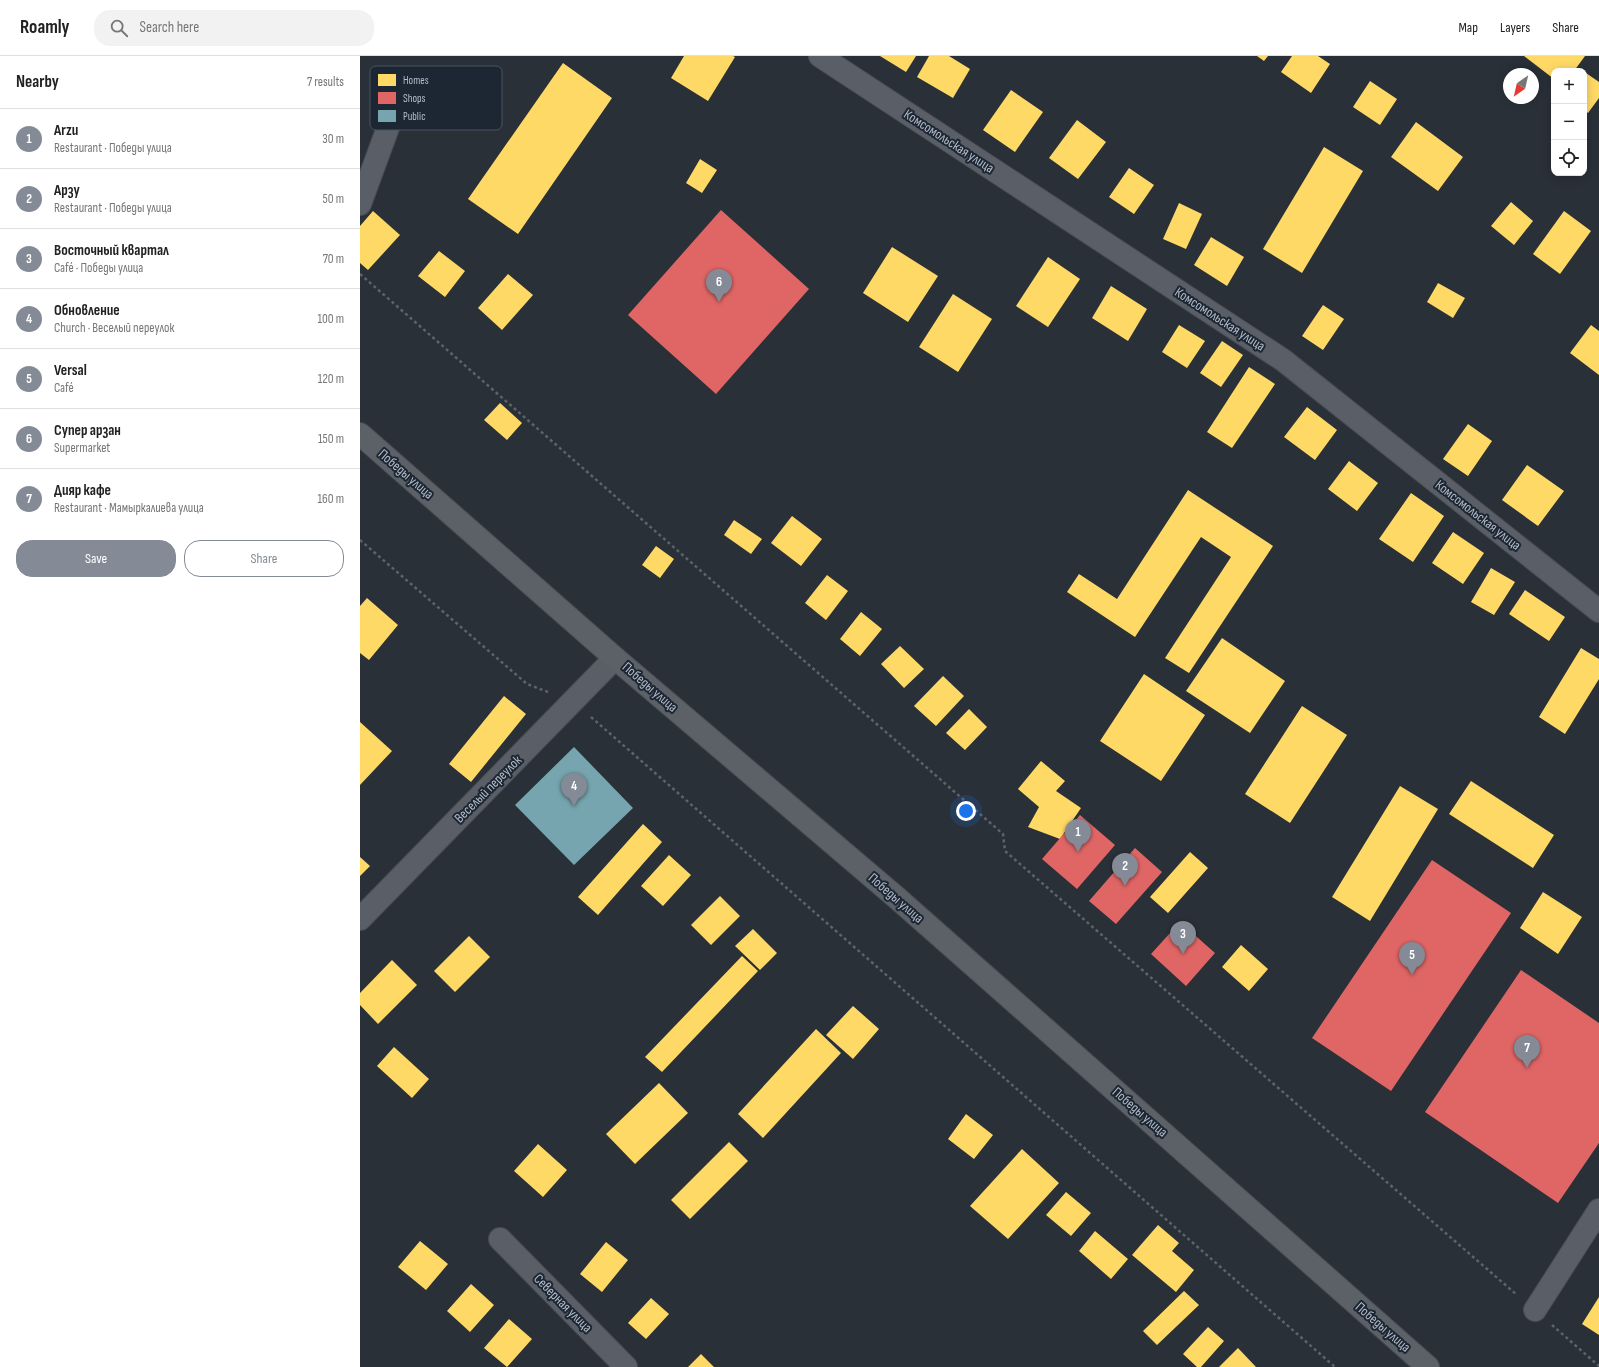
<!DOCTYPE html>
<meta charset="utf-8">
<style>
body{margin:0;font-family:"Sofia Sans Condensed",sans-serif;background:#f2f2f2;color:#222}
.controls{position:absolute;right:12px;top:12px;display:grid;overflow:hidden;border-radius:8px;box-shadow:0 2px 10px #0003}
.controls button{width:36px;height:36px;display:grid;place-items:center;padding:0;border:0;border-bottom:1px solid #e0e0e0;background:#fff;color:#222;font:20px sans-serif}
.compass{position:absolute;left:1143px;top:12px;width:36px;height:36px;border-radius:50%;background:#fff;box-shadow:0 2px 10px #0003;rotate:214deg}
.you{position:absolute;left:606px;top:755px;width:14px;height:14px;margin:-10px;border:3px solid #fff;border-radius:50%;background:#1a73e8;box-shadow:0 0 0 6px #1a73e833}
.badge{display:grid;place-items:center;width:26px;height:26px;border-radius:50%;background:#848b96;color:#fff;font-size:13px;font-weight:700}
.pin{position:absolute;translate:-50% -33px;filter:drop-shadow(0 1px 2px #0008)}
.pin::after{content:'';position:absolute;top:21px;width:14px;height:12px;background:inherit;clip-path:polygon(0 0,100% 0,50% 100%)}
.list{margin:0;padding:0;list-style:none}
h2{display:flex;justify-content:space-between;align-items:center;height:52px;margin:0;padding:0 16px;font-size:17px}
h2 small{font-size:13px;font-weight:400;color:#767676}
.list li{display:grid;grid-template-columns:26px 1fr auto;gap:12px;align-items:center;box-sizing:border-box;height:60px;padding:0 16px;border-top:1px solid #e0e0e0}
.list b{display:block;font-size:15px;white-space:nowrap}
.list p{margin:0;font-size:13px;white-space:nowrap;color:#767676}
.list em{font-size:13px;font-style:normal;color:#767676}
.actions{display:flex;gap:8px;padding:12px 16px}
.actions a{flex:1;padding:9px 0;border:1px solid #848b96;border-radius:16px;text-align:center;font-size:14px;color:#848b96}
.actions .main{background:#848b96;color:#fff}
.icon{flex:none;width:22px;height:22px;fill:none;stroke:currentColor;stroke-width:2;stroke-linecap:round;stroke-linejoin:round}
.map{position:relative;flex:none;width:1239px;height:1311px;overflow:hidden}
header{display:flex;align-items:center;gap:24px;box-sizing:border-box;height:56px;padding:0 20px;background:#fff;border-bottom:1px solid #e0e0e0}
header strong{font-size:19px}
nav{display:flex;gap:22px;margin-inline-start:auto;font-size:14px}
.search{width:280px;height:36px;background:#f2f2f2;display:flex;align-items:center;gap:10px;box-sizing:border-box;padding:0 14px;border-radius:16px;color:#767676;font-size:15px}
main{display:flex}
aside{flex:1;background:#fff}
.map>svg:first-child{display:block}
</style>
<header>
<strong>Roamly</strong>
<div class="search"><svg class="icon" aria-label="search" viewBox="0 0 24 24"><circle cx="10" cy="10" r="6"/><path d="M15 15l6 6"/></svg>Search here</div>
<nav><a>Map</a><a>Layers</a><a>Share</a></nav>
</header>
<main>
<aside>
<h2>Nearby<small>7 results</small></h2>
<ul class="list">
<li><span class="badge">1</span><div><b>Arzu</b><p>Restaurant · Победы улица</p></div><em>30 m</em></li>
<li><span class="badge">2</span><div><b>Арзу</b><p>Restaurant · Победы улица</p></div><em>50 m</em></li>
<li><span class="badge">3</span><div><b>Восточный квартал</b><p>Café · Победы улица</p></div><em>70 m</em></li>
<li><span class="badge">4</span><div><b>Обновление</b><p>Church · Веселый переулок</p></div><em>100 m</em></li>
<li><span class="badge">5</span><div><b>Versal</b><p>Café</p></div><em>120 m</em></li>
<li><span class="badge">6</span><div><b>Супер арзан</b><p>Supermarket</p></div><em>150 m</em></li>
<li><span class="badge">7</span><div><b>Дияр кафе</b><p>Restaurant · Мамыркалиева улица</p></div><em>160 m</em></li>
</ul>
<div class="actions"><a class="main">Save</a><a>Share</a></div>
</aside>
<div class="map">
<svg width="1239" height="1311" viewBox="0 0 1239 1311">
<rect width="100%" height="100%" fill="#2a3038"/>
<path fill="#ffd966" d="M 324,0 L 373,0 L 375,1 L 348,45 L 311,22 Z
M 520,0 L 556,0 L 546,16 Z
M 569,0 L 589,0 L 610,13 L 593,42 L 557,21 Z
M 897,0 L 908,0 L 904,5 Z
M 932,0 L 958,0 L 970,8 L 951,37 L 921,16 Z
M 1164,0 L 1225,0 L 1214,15 L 1194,15 L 1194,23 Z
M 203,7 L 252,42 L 158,178 L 108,143 Z
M 1226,17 L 1239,26 L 1239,42 L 1228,57 L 1224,54 L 1224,20 Z
M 1010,25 L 1037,43 L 1020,69 L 993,51 Z
M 651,34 L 683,56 L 655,96 L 623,74 Z
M 717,64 L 746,86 L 718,123 L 689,102 Z
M 1056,66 L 1103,101 L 1078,135 L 1031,101 Z
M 964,91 L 1003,115 L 942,217 L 903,193 Z
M 340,103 L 357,114 L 342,137 L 326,127 Z
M 769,112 L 794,129 L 774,158 L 749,141 Z
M 1151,146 L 1173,165 L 1154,189 L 1131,170 Z
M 819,147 L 842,158 L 826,193 L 803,183 Z
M 13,155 L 40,179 L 8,214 L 0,207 L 0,170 Z
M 1204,155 L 1231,175 L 1200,218 L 1173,198 Z
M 851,181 L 884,201 L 867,230 L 834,209 Z
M 532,191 L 578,220 L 548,266 L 503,237 Z
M 79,195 L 105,215 L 85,241 L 58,220 Z
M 688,201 L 720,223 L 688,271 L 656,250 Z
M 148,218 L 173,239 L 142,274 L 118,252 Z
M 1078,227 L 1105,242 L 1093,262 L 1067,246 Z
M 751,230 L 787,253 L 768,285 L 732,262 Z
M 593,238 L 632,263 L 598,316 L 559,291 Z
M 963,249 L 984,263 L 963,294 L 942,280 Z
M 819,269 L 845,285 L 827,312 L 802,296 Z
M 1231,269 L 1239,275 L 1239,319 L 1210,297 Z
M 862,285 L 883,299 L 861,331 L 840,317 Z
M 889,311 L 915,328 L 872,392 L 847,376 Z
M 140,347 L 162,367 L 147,384 L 124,364 Z
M 947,351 L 977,374 L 955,404 L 924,381 Z
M 1108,368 L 1132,385 L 1108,420 L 1083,403 Z
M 989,405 L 1018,427 L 997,455 L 968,433 Z
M 1167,409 L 1204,435 L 1178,470 L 1142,444 Z
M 828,434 L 913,490 L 829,617 L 805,602 L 871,501 L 841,481 L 775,581 L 707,536 L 719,518 L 757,543 Z
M 1051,437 L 1084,460 L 1053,506 L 1019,483 Z
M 432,460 L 462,483 L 441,510 L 411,487 Z
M 374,464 L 402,483 L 391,498 L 364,479 Z
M 1093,476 L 1124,497 L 1103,528 L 1072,507 Z
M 296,490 L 314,503 L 300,522 L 282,509 Z
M 1131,512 L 1155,526 L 1134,559 L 1111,546 Z
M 467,519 L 488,535 L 466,564 L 445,547 Z
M 1165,534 L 1205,561 L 1189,585 L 1149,558 Z
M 7,542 L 38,569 L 9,604 L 0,597 L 0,550 Z
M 501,556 L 522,573 L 500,600 L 480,583 Z
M 862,582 L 925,625 L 890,677 L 826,635 Z
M 540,590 L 564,613 L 544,632 L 521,608 Z
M 1221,592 L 1239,603 L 1239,623 L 1205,678 L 1179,661 Z
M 784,618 L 845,659 L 801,725 L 740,685 Z
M 583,620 L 604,640 L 576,670 L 554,650 Z
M 144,640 L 166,658 L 111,726 L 89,708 Z
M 942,650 L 987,679 L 930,767 L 885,738 Z
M 609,653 L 627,671 L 605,694 L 586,677 Z
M 0,666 L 32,695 L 0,729 Z
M 681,705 L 705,725 L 696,735 L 721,752 L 700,783 L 668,771 L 679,751 L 658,733 Z
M 1111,725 L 1194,779 L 1173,812 L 1089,758 Z
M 1040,730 L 1078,753 L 1010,865 L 972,841 Z
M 283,768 L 302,786 L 238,859 L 218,841 Z
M 830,796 L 848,812 L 808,857 L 790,841 Z
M 309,799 L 331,819 L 303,850 L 281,830 Z
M 0,801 L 10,810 L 0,820 Z
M 1183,836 L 1222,861 L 1198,898 L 1160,872 Z
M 360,840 L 380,860 L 351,889 L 331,869 Z
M 393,873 L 417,897 L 400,914 L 375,890 Z
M 109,880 L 130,901 L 95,936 L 74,915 Z
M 881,889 L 908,913 L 889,935 L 862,911 Z
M 382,900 L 398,915 L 302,1016 L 285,1001 Z
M 32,904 L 57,929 L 18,968 L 0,949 L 0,937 Z
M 493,950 L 519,973 L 493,1003 L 466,979 Z
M 456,973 L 481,997 L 403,1082 L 378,1058 Z
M 34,991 L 69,1023 L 52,1042 L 17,1010 Z
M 299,1027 L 328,1057 L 275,1108 L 246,1078 Z
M 606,1058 L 633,1079 L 614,1103 L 588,1083 Z
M 369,1086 L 388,1105 L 330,1163 L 311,1144 Z
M 178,1088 L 207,1114 L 183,1141 L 154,1115 Z
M 662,1093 L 699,1127 L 648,1183 L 610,1150 Z
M 706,1136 L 731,1157 L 711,1180 L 686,1159 Z
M 798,1169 L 819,1187 L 812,1195 L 834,1214 L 816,1236 L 772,1199 Z
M 735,1175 L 768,1203 L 751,1223 L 719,1195 Z
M 60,1185 L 88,1208 L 66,1234 L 38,1211 Z
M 246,1186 L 268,1204 L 242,1236 L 220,1218 Z
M 111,1228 L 134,1249 L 110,1276 L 87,1255 Z
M 824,1235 L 839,1249 L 797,1289 L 783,1275 Z
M 1239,1241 L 1239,1279 L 1222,1268 Z
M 291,1242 L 309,1258 L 286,1283 L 268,1267 Z
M 149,1263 L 172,1283 L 147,1311 L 124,1292 Z
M 848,1271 L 864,1285 L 841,1311 L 837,1311 L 823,1298 Z
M 878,1292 L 896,1311 L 859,1311 Z
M 341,1298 L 354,1311 L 328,1311 Z"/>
<path fill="#e06666" d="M 361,154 L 449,233 L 356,338 L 268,259 Z
M 720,759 L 755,789 L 717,833 L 682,803 Z
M 775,792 L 802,816 L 756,868 L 729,845 Z
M 1072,804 L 1151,857 L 1031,1035 L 952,982 Z
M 820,866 L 855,897 L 826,930 L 791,898 Z
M 1161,914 L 1239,967 L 1239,1087 L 1198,1147 L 1065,1056 Z"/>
<path fill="#76a5af" d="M 214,691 L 273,752 L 214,809 L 155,749 Z"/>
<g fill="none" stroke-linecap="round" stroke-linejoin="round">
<g stroke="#484c53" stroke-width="24">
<path id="minor" d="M 460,0 L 923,304 L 1239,555
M 0,148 L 37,47
M 0,863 L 255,602
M 140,1183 L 266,1311
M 1175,1254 L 1239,1154"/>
</g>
<g stroke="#484c55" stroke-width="24">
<path id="major" d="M 0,378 L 255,602 L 537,842 L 1068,1311"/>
</g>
<path stroke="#5d636a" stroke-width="2.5" stroke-dasharray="3 3" stroke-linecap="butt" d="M 0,218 L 643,778 L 645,795 L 1157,1239
M 0,484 L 167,628 L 188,636
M 231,661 L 975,1311
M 1192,1269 L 1239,1310"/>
<use href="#minor" stroke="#5a5e66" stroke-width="22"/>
<use href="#major" stroke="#5c6168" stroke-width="22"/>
</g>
<g text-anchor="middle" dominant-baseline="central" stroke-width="4" stroke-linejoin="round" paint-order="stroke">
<g font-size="14" fill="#b4bcc9" stroke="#1d2633">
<text transform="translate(589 85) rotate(33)">Комсомольская улица</text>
<text transform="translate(860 263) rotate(33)">Комсомольская улица</text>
<text transform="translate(46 418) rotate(41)">Победы улица</text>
<text transform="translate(1118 459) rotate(38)">Комсомольская улица</text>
<text transform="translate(290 631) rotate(41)">Победы улица</text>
<text transform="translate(128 733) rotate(-45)">Веселый переулок</text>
<text transform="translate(536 842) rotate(41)">Победы улица</text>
<text transform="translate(780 1056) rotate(41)">Победы улица</text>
<text transform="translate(203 1247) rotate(45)">Северная улица</text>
<text transform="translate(1023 1271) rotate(41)">Победы улица</text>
</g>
</g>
<rect x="10" y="10" width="132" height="64" rx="6" fill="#1d2633" stroke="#4a5360" stroke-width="1"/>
<rect x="18" y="18" width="18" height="12" fill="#ffd966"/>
<rect x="18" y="36" width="18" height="12" fill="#e06666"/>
<rect x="18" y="54" width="18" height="12" fill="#76a5af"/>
<g font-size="11" fill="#b4bcc9">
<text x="43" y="28">Homes</text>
<text x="43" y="46">Shops</text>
<text x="43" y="64">Public</text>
</g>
</svg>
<div class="controls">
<button>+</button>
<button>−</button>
<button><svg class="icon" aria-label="locate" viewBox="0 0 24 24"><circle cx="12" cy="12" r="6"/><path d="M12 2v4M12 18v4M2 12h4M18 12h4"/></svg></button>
</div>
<svg class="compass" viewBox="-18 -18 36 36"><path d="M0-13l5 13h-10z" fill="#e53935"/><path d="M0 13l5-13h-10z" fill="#767676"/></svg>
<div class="you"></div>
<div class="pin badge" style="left:718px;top:796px">1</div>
<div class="pin badge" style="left:765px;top:830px">2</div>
<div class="pin badge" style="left:823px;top:898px">3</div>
<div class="pin badge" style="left:214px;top:750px">4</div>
<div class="pin badge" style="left:1052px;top:919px">5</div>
<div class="pin badge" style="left:359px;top:246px">6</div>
<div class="pin badge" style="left:1167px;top:1012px">7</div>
</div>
</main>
